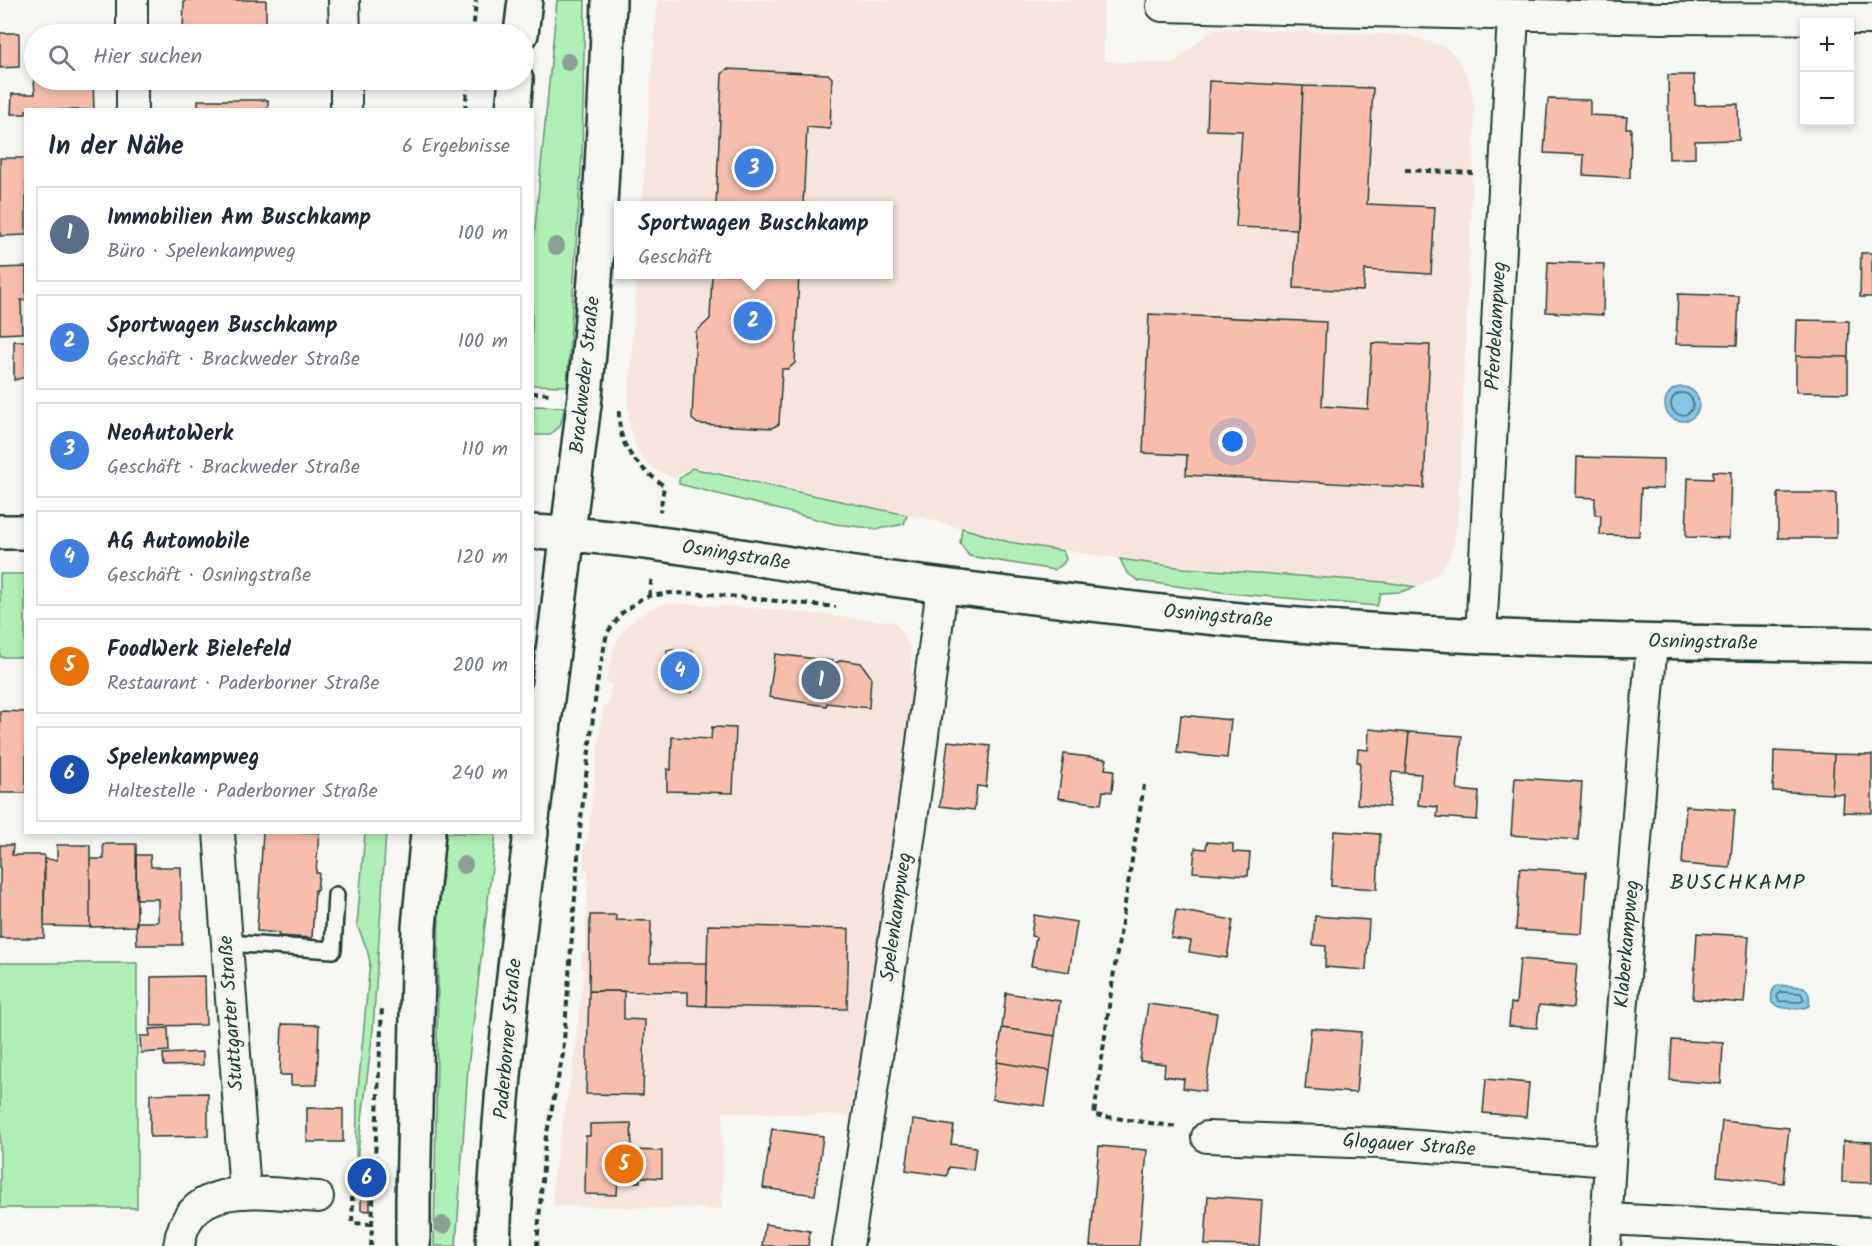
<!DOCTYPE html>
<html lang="de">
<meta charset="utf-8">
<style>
body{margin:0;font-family:Kalam,sans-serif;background:#f6f6f7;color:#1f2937}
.controls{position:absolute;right:18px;top:18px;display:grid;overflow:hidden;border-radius:0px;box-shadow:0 3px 9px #0003}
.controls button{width:54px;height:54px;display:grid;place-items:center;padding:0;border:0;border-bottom:2px solid #e0e1e3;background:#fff;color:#1f2937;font:30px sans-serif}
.you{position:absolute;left:1233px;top:442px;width:21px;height:21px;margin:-15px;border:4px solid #fff;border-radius:50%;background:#1a73e8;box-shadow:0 0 0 9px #1a73e833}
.badge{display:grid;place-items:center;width:39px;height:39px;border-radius:50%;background:#0b8043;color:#fff;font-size:20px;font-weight:700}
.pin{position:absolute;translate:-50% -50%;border:3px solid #fff;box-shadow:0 2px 6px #0006}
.popup{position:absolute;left:614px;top:201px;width:279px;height:78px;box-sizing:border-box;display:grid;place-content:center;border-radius:0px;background:#fff;filter:drop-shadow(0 2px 4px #0005);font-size:20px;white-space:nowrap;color:#747a83}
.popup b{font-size:22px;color:#1f2937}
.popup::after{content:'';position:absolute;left:50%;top:100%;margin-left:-12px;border:12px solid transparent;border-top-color:#fff}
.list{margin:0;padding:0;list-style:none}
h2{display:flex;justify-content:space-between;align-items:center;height:78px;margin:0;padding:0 24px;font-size:26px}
h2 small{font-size:20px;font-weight:400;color:#747a83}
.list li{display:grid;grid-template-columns:39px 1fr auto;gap:18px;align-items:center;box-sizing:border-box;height:96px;margin:0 12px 12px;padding:0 12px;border:2px solid #e0e1e3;border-radius:0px}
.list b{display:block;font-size:22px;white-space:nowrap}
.list p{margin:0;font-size:20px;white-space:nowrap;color:#747a83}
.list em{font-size:20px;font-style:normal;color:#747a83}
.icon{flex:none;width:33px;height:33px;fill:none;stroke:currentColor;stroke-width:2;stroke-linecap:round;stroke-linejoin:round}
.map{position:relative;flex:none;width:1872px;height:1246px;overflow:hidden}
.search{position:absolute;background:#fff;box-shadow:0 3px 9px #0003;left:24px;top:24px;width:510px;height:66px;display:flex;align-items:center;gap:15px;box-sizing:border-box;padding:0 21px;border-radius:33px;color:#747a83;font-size:22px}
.panel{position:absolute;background:#fff;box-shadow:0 3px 9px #0003;left:24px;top:108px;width:510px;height:726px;border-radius:0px}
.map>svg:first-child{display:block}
</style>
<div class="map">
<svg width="1872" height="1246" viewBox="0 0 1872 1246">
<rect width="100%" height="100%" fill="#f6f6f2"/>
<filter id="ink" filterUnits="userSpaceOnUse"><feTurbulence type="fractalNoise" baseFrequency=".0167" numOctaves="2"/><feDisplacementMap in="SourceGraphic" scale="12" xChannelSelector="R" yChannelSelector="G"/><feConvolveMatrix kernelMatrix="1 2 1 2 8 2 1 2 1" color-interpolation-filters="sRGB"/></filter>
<g filter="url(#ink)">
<path fill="#f6e5de" d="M 657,0 L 1104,0 L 1104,61 L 1172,64 L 1214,28 L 1407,35 L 1444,46 L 1458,59 L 1467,76 L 1473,94 L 1475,123 L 1458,516 L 1454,544 L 1447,562 L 1434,576 L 1416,588 L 1385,582 L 1169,566 L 1009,542 L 935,521 L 691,466 L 676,479 L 654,469 L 644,461 L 636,447 L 630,428 L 628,408 L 637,275 L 888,274 L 888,206 L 642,205 Z
M 668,603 L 767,609 L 895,622 L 910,647 L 913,691 L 901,806 L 856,1116 L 723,1112 L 722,1209 L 553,1206 L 553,1176 L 573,1067 L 584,969 L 581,968 L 581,953 L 585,952 L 588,869 L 584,869 L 584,844 L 587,843 L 603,707 L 608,705 L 612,685 L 606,682 L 614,648 L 620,635 L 629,624 L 646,611 Z"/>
<path fill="#b0efb7" stroke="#689676" stroke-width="1.5" d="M 557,0 L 585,0 L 582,155 L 567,386 L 532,385 L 532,259 Z
M 533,406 L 565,407 L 560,426 L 550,435 L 533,435 Z
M 692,468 L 784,489 L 907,515 L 904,524 L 878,529 L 835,524 L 679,484 L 679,479 Z
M 962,528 L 1009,542 L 1063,551 L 1066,559 L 1063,564 L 1054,570 L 969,556 L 960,543 Z
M 1120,559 L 1184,568 L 1385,582 L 1416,587 L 1400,592 L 1381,593 L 1377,606 L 1229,593 L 1139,581 L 1127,573 Z
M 0,574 L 25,574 L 25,657 L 0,657 Z
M 365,833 L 386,833 L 373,1030 L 356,1168 L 357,1100 L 370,962 L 367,949 L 357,925 Z
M 446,833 L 496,833 L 468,1067 L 456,1246 L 434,1246 L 439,909 Z
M 0,963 L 137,963 L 137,1208 L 0,1208 Z"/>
<path fill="#86c6e7" stroke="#5d8f9f" stroke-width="1.5" d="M1665 404a17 17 0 1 1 34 0a17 17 0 1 1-34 0Z
M 1777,985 L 1804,987 C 1810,993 1810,998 1809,1006 C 1799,1011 1780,1009 1772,1003 C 1771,995 1771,991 1777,985 Z"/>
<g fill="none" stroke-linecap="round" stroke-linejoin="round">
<path stroke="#48747c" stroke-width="1.5" d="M1671 404a11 11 0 1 1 22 0a11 11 0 1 1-22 0Z
M 1780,992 L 1801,993 L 1804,1000 L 1801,1002 L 1779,1001 L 1777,996 Z"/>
</g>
<path fill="#f7beae" stroke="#1f3d34" stroke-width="1.5" d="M 184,0 L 266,0 L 266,34 L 183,34 Z
M 0,33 L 19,33 L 19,67 L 0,68 Z
M 33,65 L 34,80 L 93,80 L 94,110 L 26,110 L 26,114 L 11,114 L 12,94 L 35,94 Z
M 727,69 L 828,74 L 832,78 L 830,129 L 807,127 L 803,206 L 716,206 L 722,74 Z
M 1668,75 L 1694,75 L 1695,105 L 1738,104 L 1739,140 L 1695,141 L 1695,158 L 1669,159 Z
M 1209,81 L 1303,86 L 1297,229 L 1236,227 L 1242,131 L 1207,130 Z
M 1303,86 L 1373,88 L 1367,204 L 1435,207 L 1431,274 L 1365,270 L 1363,291 L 1294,288 Z
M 1548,99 L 1590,100 L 1590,115 L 1627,117 L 1626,128 L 1631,128 L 1630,178 L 1583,175 L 1584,155 L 1544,153 Z
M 198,100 L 268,100 L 268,110 L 198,110 Z
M 0,158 L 26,158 L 26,235 L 0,236 Z
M 1861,253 L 1872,253 L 1872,297 L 1860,297 Z
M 1548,262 L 1604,264 L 1603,315 L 1546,312 Z
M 26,267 L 26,300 L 21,300 L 22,333 L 0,334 L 0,268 Z
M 712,274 L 799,274 L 795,363 L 788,369 L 782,369 L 779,424 L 772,428 L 698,424 L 692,419 L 696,332 L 710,319 Z
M 1678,294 L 1739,296 L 1737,345 L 1676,344 Z
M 1149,314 L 1326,322 L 1322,406 L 1368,409 L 1372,343 L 1430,345 L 1424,488 L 1186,475 L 1187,455 L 1143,453 Z
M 1797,320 L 1849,321 L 1848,357 L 1796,356 Z
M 14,341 L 26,341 L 26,377 L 14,380 Z
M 1796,356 L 1848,357 L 1848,393 L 1796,392 Z
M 1577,457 L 1663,459 L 1663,489 L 1641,488 L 1639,536 L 1600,535 L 1601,515 L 1595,515 L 1595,498 L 1576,497 Z
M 1713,471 L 1731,472 L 1729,538 L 1686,537 L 1688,478 L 1713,479 Z
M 1778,493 L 1836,493 L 1836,538 L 1778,538 Z
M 667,650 L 693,651 L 692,692 L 667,692 Z
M 775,654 L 833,661 L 833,664 L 842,660 L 861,663 L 871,677 L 869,708 L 827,703 L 826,706 L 769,697 Z
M 0,711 L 26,712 L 26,793 L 0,793 Z
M 1181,715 L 1231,720 L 1227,758 L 1177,753 Z
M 712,727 L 736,728 L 733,793 L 667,791 L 667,769 L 671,770 L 672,737 L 711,739 Z
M 1369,729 L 1409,733 L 1405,773 L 1392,772 L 1389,807 L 1357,804 L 1360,762 L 1357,762 L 1358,749 L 1368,750 Z
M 1409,732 L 1462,736 L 1457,790 L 1479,792 L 1477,820 L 1437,817 L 1438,807 L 1418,805 L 1421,774 L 1405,773 Z
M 948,741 L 990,746 L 986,787 L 977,786 L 974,810 L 940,806 Z
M 1774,751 L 1834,754 L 1832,794 L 1773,791 Z
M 1064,754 L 1107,759 L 1105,769 L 1114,770 L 1112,792 L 1103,791 L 1101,804 L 1058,798 Z
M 1834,754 L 1872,755 L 1872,813 L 1843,812 L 1844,794 L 1832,794 Z
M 1515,778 L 1582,782 L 1578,840 L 1511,835 Z
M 1686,806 L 1735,810 L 1730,868 L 1682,864 Z
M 1334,831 L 1380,834 L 1377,889 L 1331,886 Z
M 263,832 L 319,832 L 316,873 L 319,873 L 317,890 L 315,890 L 312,938 L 278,936 L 279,933 L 257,931 Z
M 1207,842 L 1233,844 L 1233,852 L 1250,853 L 1248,876 L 1193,872 L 1195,848 L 1206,849 Z
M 103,844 L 136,844 L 137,926 L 90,927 L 90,859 L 104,859 Z
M 0,845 L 13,845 L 12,855 L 44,855 L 44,938 L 0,938 Z
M 57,845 L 90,845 L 90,927 L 44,926 L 45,859 L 57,860 Z
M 136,855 L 150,855 L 151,867 L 181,867 L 182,945 L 137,945 L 136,922 L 158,922 L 158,899 L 136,899 Z
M 1520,868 L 1586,872 L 1582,934 L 1516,930 Z
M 1176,910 L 1233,920 L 1227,958 L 1189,952 L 1191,941 L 1171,938 Z
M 590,915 L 616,915 L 616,920 L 651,921 L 650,963 L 707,963 L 706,1006 L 688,1005 L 688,992 L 589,991 Z
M 1034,915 L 1077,922 L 1069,972 L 1031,966 L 1036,937 L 1031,936 Z
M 1315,916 L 1369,920 L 1366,970 L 1325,967 L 1326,946 L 1313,945 Z
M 708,925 L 849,929 L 847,1009 L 706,1006 Z
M 1697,933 L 1749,936 L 1744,1003 L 1693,999 Z
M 1520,959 L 1577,964 L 1573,1008 L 1539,1005 L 1537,1028 L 1509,1026 L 1511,1003 L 1516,1004 Z
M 205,976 L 206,1025 L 151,1026 L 151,977 Z
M 589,991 L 624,991 L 624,1019 L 645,1020 L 643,1095 L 586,1094 Z
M 1006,993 L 1060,1001 L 1055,1036 L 1002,1028 Z
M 1148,1004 L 1217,1013 L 1205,1091 L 1183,1088 L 1184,1079 L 1164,1076 L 1165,1064 L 1140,1061 Z
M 282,1024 L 319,1025 L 317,1085 L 291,1085 L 291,1075 L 280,1075 Z
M 168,1028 L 169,1051 L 141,1053 L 140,1036 L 150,1036 L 149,1029 Z
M 1002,1028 L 1055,1036 L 1050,1071 L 997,1062 Z
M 1311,1028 L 1361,1032 L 1356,1093 L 1305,1089 Z
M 1672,1040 L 1723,1043 L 1721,1084 L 1670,1080 Z
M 203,1052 L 203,1065 L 164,1066 L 163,1054 Z
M 997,1062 L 1050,1071 L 1045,1106 L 992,1099 Z
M 1486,1079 L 1529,1083 L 1526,1117 L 1483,1113 Z
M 208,1093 L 208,1136 L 150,1137 L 150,1094 Z
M 307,1108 L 343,1109 L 343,1142 L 307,1142 Z
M 913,1120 L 954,1126 L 951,1144 L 976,1147 L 973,1170 L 949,1167 L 947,1176 L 906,1170 Z
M 1722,1121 L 1789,1128 L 1783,1183 L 1717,1176 Z
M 631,1123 L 632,1150 L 662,1151 L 662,1178 L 640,1177 L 640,1182 L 631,1182 L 631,1179 L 618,1178 L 617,1195 L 585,1194 L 586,1136 L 590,1136 L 590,1124 Z
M 772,1129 L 823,1136 L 815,1195 L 763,1188 Z
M 1843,1141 L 1872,1142 L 1872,1183 L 1842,1182 Z
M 1099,1146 L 1147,1150 L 1139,1246 L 1090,1246 Z
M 361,1194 L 370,1194 L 370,1211 L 361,1210 Z
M 1208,1196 L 1262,1200 L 1259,1246 L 1205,1245 Z
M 765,1224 L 810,1231 L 808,1246 L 762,1246 Z"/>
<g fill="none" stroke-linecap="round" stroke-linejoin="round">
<g stroke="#1f3d34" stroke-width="20">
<path id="lane" d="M 227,943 L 333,950 L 336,895"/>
</g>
<g stroke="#1f3d34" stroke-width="34">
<path id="street" d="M 132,0 L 132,34
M 344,0 L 345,34
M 1162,6 L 1660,18 L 1872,19
M 132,80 L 132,110
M 346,80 L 346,110
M 1481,636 L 1513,15
M 219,832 L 245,1193
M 1207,1137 L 1380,1143 L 1610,1161
M 1608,1219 L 1872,1233
M 179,1246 C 188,1175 268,1194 318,1197
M 848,1246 L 871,1098 L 913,812 L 942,587
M 1605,1246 L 1610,1161 L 1652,642"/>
</g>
<g stroke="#1f3d34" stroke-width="38">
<path id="secondary" d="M 521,34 L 525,0
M 513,110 L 516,80
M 0,532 L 26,532
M 532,532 C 632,536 730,555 828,570 C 941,587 1055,600 1170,613 C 1403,639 1638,642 1872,645
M 532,819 L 585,396 C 598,264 605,132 609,0
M 413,1246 L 413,1200 L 419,927 L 428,832
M 493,1246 C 498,1108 514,970 531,832"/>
</g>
<path stroke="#1f3d34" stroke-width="4" stroke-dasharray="6 4.5" stroke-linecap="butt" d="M 473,34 L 476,0
M 465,110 L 468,80
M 1405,170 L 1473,173
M 532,393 L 553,394
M 619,411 C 618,449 636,464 664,486 L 660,512
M 649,596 L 652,576
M 1144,785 L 1113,978 L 1094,1115 L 1178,1127
M 349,1199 L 353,1199 L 352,1223 L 372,1224
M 371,1246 L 382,1007
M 537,1246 L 545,1142 L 563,1054 L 581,818 L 597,684 L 607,633 L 622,613 L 641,599 L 649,596 L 671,593 L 709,594 L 836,607"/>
<use href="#lane" stroke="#f6f6f2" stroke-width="15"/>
<use href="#street" stroke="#f6f6f2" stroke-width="30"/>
<use href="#secondary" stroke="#f6f6f2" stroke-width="33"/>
</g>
<g fill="#8c9f94">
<circle cx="568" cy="62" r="9"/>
<circle cx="556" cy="246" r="9"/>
<circle cx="464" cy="865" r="9"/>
<circle cx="443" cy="1225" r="9"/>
</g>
</g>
<g text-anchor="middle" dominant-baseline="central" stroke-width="4.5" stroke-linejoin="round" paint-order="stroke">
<g font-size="20" fill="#1f3d34" stroke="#f6f6f2">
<text transform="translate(1497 326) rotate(-87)">Pferdekampweg</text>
<text transform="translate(586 375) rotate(-84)">Brackweder Straße</text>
<text transform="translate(736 556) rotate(9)">Osningstraße</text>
<text transform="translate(1218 617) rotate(5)">Osningstraße</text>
<text transform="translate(1703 643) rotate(1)">Osningstraße</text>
<text transform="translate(897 917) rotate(-82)">Spelenkampweg</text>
<text transform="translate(1628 944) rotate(-85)">Klaberkampweg</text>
<text transform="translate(232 1013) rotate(-94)">Stuttgarter Straße</text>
<text transform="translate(509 1039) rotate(-85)">Paderborner Straße</text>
<text transform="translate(1409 1146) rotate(4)">Glogauer Straße</text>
</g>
<g font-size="22" letter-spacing="1.5" fill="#1f3d34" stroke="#f6f6f2">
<text x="1738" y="883">BUSCHKAMP</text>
</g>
</g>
</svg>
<div class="controls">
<button>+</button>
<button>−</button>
</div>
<div class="you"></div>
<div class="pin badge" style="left:821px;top:680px;background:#5c6f8a">1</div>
<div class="pin badge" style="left:753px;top:321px;background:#3f7fe0">2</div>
<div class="popup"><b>Sportwagen Buschkamp</b>Geschäft</div>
<div class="pin badge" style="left:754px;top:168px;background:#3f7fe0">3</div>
<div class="pin badge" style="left:680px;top:671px;background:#3f7fe0">4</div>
<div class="pin badge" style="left:624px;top:1164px;background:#e8710a">5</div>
<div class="pin badge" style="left:367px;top:1178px;background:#1a4fb4">6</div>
<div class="search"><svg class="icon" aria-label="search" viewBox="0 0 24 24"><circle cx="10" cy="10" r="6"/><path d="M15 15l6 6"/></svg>Hier suchen</div>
<section class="panel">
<h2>In der Nähe<small>6 Ergebnisse</small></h2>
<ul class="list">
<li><span class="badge" style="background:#5c6f8a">1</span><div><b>Immobilien Am Buschkamp</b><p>Büro · Spelenkampweg</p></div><em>100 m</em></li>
<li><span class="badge" style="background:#3f7fe0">2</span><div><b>Sportwagen Buschkamp</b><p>Geschäft · Brackweder Straße</p></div><em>100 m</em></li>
<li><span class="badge" style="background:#3f7fe0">3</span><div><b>NeoAutoWerk</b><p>Geschäft · Brackweder Straße</p></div><em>110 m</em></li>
<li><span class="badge" style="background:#3f7fe0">4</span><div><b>AG Automobile</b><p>Geschäft · Osningstraße</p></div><em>120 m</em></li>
<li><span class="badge" style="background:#e8710a">5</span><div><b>FoodWerk Bielefeld</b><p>Restaurant · Paderborner Straße</p></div><em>200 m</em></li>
<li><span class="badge" style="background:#1a4fb4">6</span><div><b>Spelenkampweg</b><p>Haltestelle · Paderborner Straße</p></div><em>240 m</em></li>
</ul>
</section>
</div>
